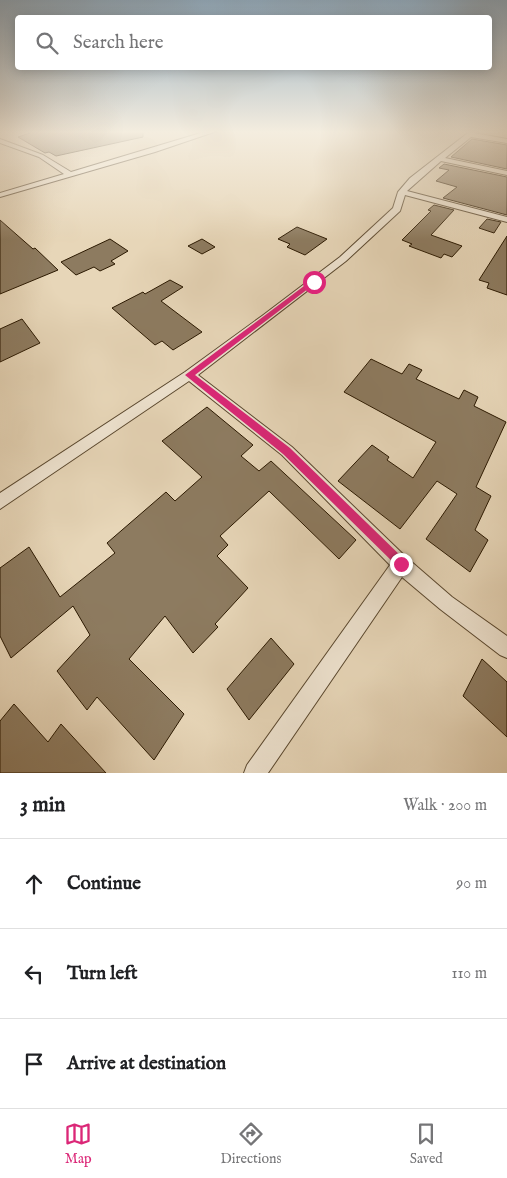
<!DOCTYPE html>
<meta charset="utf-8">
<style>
body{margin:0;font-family:"IM FELL English",serif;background:#f6f6f6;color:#202124}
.stop{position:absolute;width:15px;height:15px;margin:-11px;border:4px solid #db2777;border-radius:50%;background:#fff}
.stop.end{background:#db2777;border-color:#fff;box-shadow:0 1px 5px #0008}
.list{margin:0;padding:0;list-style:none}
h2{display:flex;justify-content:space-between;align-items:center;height:65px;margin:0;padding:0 20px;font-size:21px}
h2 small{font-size:16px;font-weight:400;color:#757577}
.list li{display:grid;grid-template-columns:32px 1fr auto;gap:15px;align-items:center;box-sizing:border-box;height:90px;padding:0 20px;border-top:1px solid #e0e0e0}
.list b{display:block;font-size:19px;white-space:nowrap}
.list em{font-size:16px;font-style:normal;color:#757577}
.icon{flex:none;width:28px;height:28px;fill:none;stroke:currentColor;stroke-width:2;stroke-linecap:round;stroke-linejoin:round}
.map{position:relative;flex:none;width:507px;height:773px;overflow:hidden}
.search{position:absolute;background:#fff;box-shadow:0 2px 12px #0003;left:15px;right:15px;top:15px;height:55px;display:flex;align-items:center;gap:12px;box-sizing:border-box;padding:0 18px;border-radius:5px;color:#757577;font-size:19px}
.sheet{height:335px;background:#fff}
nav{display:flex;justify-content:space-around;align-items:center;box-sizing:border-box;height:70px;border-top:1px solid #e0e0e0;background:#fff;font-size:14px;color:#757577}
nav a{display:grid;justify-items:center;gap:2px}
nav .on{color:#db2777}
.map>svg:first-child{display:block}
</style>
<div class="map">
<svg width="507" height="773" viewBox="0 0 507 773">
<rect width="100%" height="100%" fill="#e7d6b8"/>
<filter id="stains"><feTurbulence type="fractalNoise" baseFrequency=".004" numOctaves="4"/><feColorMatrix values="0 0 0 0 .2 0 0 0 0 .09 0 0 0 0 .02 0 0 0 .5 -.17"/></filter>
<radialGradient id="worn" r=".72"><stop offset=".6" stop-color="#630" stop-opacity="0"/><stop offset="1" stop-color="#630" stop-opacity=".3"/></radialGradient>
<path fill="#8d7b60" stroke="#2b1901" d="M 33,132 L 143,132 L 143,137 L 56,156 L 49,152 L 45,153 L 18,137 Z
M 472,139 L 507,145 L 507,169 L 451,157 Z
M 444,164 L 507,177 L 507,215 L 443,198 L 457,187 L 436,181 L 449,170 L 439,168 Z
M 434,205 L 454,210 L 431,235 L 462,246 L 452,257 L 444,254 L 441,258 L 409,246 L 412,244 L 402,240 L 431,211 L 428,210 Z
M 487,219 L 501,222 L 494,233 L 479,228 Z
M 0,220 L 33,249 L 35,248 L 58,270 L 0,294 Z
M 297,227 L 327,239 L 305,255 L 287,247 L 290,244 L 278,239 Z
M 507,236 L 507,295 L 487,288 L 489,283 L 479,280 Z
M 110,239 L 128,251 L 111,261 L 115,264 L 100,271 L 94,267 L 76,275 L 61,262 Z
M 202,239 L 215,247 L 202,254 L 188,246 Z
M 170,280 L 183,287 L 161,301 L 202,332 L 173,350 L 162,341 L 155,345 L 112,308 L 143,292 L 145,294 Z
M 22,319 L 40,343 L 0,362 L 0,329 Z
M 371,359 L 402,374 L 409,364 L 422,370 L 416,379 L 459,399 L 464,390 L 478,397 L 474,406 L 506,422 L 476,487 L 491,496 L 475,530 L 488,540 L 470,572 L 426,539 L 457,494 L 437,481 L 400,529 L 338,481 L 372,445 L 389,457 L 387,460 L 413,478 L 436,442 L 344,392 Z
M 207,407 L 253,445 L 241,456 L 259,471 L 271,461 L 356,540 L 339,559 L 269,491 L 220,536 L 228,545 L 217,556 L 248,588 L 215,624 L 218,627 L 193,653 L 165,616 L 129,659 L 184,714 L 154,760 L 97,697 L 87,710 L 57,671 L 90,635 L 73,606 L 11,658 L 0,636 L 0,568 L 29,547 L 60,597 L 115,553 L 107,543 L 166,492 L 175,501 L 202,477 L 162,441 Z
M 271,638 L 294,664 L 249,720 L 227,689 Z
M 482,659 L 507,682 L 507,737 L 463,696 Z
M 14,704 L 48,742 L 61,724 L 106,773 L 0,773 L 0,721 Z"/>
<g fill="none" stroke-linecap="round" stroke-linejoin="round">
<g stroke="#5a482f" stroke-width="2">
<path id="street" d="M 204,132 L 214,132 L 155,152 L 0,197 L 0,193 L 64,174 L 39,157 L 0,143 L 0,139 L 43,155 L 71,172 Z
M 469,132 L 507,139 L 507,143 L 471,137 L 445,158 L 507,171 L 507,175 L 441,161 L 407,191 L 507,217 L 507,222 L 405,195 L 400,211 L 346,261 L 198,375 L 292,447 L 407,558 L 452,597 L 507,636 L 507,658 L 500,655 L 440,609 L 402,577 L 268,773 L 244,773 L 247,765 L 390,565 L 282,455 L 189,381 L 0,509 L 0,493 L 185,372 L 262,316 L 340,257 L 393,208 L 398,192 L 410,178 Z"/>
</g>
<use href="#street" fill="#efe4d1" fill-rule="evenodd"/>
</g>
<linearGradient id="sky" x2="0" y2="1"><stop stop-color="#8ea8bc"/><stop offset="0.55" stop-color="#f4eddf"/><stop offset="1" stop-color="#f4eddf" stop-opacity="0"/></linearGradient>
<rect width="507" height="240" fill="url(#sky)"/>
<path fill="#db2777" d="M 312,280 L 317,282 L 195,375 L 290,448 L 405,560 L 405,568 L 401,570 L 283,454 L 185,375 Z"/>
<rect width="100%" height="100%" filter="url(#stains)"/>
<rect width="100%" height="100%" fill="url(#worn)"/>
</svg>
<div class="stop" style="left:314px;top:282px"></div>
<div class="stop end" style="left:401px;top:564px"></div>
<div class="search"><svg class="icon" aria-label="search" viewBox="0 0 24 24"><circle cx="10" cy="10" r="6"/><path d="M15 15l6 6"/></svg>Search here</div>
</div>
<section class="sheet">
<h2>3 min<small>Walk · 200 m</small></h2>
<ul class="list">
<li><svg class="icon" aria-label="ahead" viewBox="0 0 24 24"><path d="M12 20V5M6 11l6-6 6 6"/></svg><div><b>Continue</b></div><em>90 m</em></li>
<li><svg class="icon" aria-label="left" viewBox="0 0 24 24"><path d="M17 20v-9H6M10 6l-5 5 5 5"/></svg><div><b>Turn left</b></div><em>110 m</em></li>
<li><svg class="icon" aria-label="arrive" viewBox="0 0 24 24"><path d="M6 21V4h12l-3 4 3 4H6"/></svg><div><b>Arrive at destination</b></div></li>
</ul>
</section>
<nav>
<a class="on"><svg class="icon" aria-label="map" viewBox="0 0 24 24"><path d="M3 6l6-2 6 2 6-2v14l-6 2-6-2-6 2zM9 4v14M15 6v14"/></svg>Map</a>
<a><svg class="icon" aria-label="directions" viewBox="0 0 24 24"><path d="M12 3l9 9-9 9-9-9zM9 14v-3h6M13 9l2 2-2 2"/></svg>Directions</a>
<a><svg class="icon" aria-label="saved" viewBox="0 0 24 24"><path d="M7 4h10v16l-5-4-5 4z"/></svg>Saved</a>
</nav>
